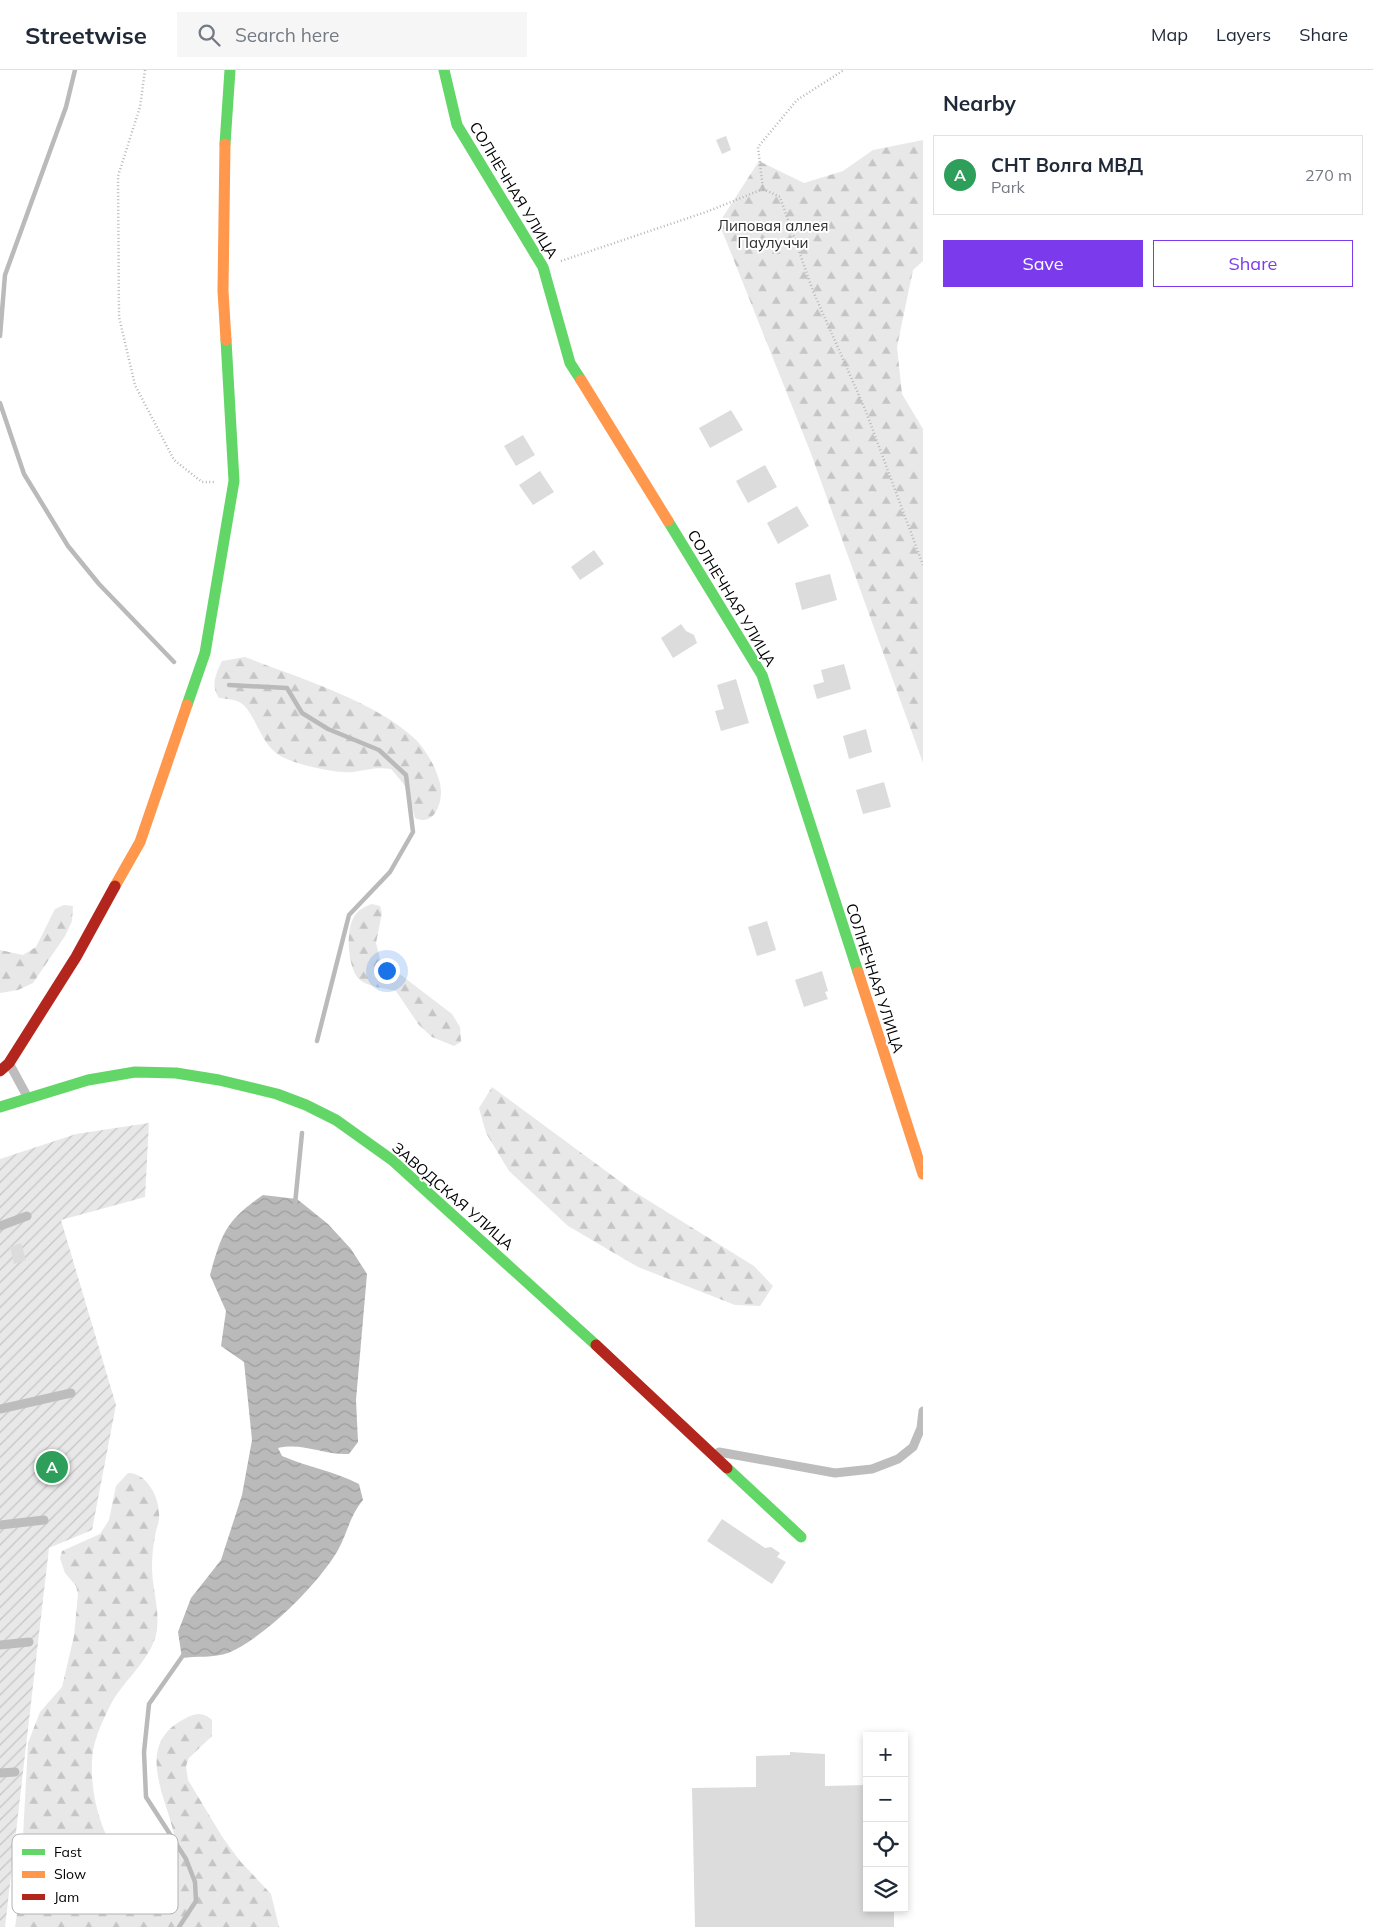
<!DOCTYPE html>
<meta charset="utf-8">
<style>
body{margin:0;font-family:Mulish,sans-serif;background:#f6f6f7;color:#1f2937}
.controls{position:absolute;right:15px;bottom:15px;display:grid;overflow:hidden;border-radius:0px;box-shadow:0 2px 8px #0003}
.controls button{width:45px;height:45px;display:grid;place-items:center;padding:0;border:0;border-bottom:1px solid #e0e1e3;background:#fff;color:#1f2937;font:25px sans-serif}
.you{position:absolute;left:386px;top:900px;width:18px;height:18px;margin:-12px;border:4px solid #fff;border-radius:50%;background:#1a73e8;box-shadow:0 0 0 8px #1a73e833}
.badge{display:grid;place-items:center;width:32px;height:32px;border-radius:50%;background:#7c3aed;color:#fff;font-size:16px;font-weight:700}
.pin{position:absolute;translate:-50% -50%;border:2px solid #fff;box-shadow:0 1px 5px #0006}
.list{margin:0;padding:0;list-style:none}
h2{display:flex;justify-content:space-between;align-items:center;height:65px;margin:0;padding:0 20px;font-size:21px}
h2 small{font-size:16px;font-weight:400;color:#747a83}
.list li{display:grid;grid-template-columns:32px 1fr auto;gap:15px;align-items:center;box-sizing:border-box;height:80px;margin:0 10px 10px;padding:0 10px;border:1px solid #e0e1e3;border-radius:0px}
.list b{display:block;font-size:19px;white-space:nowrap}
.list p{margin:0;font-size:16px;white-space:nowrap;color:#747a83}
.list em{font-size:16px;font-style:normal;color:#747a83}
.actions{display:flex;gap:10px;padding:15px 20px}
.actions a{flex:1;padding:11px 0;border:1px solid #7c3aed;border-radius:0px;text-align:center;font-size:18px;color:#7c3aed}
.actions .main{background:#7c3aed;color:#fff}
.icon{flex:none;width:28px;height:28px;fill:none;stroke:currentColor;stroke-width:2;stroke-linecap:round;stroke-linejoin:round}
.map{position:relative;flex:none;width:923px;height:1857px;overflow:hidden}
header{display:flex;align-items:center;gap:30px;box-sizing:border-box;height:70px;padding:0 25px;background:#fff;border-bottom:1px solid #e0e1e3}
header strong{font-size:24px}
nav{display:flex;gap:28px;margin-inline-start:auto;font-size:18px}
.search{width:350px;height:45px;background:#f6f6f7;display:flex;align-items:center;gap:12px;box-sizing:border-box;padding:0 18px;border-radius:0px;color:#747a83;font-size:19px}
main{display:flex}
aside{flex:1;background:#fff}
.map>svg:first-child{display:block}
</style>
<header>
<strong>Streetwise</strong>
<div class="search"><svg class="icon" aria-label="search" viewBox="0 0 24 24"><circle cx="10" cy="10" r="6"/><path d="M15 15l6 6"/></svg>Search here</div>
<nav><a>Map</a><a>Layers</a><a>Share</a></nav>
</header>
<main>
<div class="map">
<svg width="923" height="1857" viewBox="0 0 923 1857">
<defs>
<pattern id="forest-firs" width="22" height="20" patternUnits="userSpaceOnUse" patternTransform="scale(1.25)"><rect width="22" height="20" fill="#e8e8e8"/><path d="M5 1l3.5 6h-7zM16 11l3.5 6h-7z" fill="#c5c5c5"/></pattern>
<pattern id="garden-furrows" width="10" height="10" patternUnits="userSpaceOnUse" patternTransform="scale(1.25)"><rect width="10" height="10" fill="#e8e8e8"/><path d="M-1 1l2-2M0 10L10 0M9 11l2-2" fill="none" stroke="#c5c5c5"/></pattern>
<pattern id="water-waves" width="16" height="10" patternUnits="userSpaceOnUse" patternTransform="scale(1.25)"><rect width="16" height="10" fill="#bababa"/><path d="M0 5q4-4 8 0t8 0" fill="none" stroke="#9e9e9e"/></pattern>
</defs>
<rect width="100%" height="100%" fill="#fff"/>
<path fill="url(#forest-firs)" d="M 923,70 L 923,191 L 913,200 L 897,277 L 902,324 L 923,359 L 923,693 L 810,381 L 719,153 L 759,91 L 804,113 L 843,101 L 873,80 Z
M 245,587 C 296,607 375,631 414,668 C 426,679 441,705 441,722 C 441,738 432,756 415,748 L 407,718 L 391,699 C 376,697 368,700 353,702 C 336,704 290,694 276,683 C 260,671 255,643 241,633 C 235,629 226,629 219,628 C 210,615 216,604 222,591 Z
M 372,834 L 380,836 L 382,843 L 376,873 L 380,889 L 452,944 L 460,957 L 461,972 L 454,976 L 432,967 L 419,955 L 396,921 C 385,918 367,917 359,909 C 348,899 345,860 354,847 C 358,840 365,836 372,834 Z
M 64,835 L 73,836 L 72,851 L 65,866 L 33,913 L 18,920 L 0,923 L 0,880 L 23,885 L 36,877 L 55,839 Z
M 492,1017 L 633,1121 L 754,1196 L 773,1216 L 760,1236 L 735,1235 L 638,1197 L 568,1156 L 509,1101 L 486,1063 L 479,1038 Z
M 128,1403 C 147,1403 159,1427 159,1444 C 160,1451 156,1459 155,1466 C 153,1476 152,1487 152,1497 C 152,1519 161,1542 156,1565 C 148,1594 121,1612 109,1638 C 101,1654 92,1674 92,1692 C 90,1742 112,1791 149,1824 L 157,1823 C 167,1814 176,1807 177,1792 C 181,1743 122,1678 188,1647 C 198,1642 205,1643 212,1650 L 212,1666 L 189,1688 L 186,1696 L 188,1710 L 223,1768 L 240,1791 L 271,1824 L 279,1857 L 15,1857 L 20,1824 L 28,1673 L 40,1642 L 62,1617 L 74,1566 L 78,1524 L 76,1516 L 65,1503 L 60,1488 L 62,1481 L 100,1464 L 109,1450 L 116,1416 Z"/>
<path fill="url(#garden-furrows)" d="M 149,1053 L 145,1127 L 61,1150 L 116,1335 L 92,1460 L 49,1478 L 5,1857 L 0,1857 L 0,1089 L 76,1064 Z"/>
<path fill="url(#water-waves)" d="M 263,1125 L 297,1129 L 328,1154 L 351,1179 L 367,1204 L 356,1330 L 358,1372 L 349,1384 C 323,1385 303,1372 278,1378 L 282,1386 C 307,1397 334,1401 359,1414 L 363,1430 C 348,1448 347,1467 335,1485 C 314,1518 264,1568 228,1583 C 215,1588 195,1586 182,1588 L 178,1562 L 191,1528 L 221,1490 L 242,1425 L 252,1370 L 244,1292 L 221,1276 L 226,1241 L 210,1205 C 222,1162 226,1151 263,1125 Z"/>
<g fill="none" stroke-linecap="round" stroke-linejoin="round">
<path stroke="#bababa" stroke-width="4.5" d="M 0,266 L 5,205 L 66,37 L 75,0
M 0,333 L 24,404 L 68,476 L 99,514 L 174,592
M 229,615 L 287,618 L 302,643 L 328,659 L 379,680 L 406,705 L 413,762 L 390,802 L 349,845 L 317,971
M 295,1134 L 302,1063
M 179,1857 L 196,1831 L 195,1812 L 186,1789 L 146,1727 L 144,1682 L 149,1634 L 184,1584"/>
</g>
<path fill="#dcdcdc" d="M 726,66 L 731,80 L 722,84 L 716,70 Z
M 731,340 L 743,360 L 710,378 L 699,358 Z
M 523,365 L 535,385 L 516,396 L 504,376 Z
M 765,395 L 777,417 L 748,433 L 736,411 Z
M 540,401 L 554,422 L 533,435 L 519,415 Z
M 797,436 L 809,456 L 778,474 L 767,453 Z
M 594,480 L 604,494 L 580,510 L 571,497 Z
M 830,504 L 837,530 L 802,540 L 795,513 Z
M 681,554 L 686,561 L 694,565 L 697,573 L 673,588 L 661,568 Z
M 844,594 L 851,619 L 817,629 L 813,615 L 824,612 L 821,600 Z
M 736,609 L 749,653 L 721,661 L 715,641 L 724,639 L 717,615 Z
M 866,659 L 872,682 L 849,689 L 843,666 Z
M 884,712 L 891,737 L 863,744 L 856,720 Z
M 767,851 L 776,880 L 757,886 L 748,857 Z
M 822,901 L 828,921 L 825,922 L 828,929 L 804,937 L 795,910 Z
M 21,1173 L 26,1190 L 14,1194 L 10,1177 Z
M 722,1449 L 765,1478 L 771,1477 L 780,1483 L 777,1487 L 786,1492 L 772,1514 L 707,1471 Z
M 790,1682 L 825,1684 L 825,1716 L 867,1715 L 867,1838 L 894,1838 L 894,1857 L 695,1857 L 692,1718 L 756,1717 L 756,1686 L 790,1685 Z"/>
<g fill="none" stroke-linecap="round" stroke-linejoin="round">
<path stroke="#b8b8b8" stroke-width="2.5" stroke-dasharray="1 2.5" stroke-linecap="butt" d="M 145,0 L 140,37 L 118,106 L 119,247 L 135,315 L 174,390 L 202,412 L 215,412
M 763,119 L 780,127 L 813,221 L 865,339 L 923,495
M 561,191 L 706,142 L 763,119 L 758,77 L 797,30 L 844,0"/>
<path stroke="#bdbdbd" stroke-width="9" d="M 9,993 L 28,1028
M 0,1156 L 27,1146
M 0,1339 L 71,1323
M 719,1382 L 835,1403 L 872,1399 L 898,1389 L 913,1377 L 921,1358 L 923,1341
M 0,1455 L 44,1450
M 0,1575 L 29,1572
M 0,1703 L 15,1702"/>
<path stroke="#63d668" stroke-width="11" d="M 444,0 L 457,55 L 543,197 L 570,293 L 581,310
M 225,74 L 230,0
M 668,451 L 762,605 L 858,902
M 187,635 L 205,583 L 234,411 L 226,270
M 0,1037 L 88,1010 L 135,1002 L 176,1003 L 219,1010 L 277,1024 L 306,1035 L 336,1050 L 392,1090 L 596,1275
M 727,1398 L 801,1467"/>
<path stroke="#ff974d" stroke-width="11" d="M 225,74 L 223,221 L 226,270
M 581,310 L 668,451
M 115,816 L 140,772 L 187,635
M 858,902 L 923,1104"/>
<path stroke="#b3261e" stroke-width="11" d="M 0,1001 L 9,993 L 76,887 L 115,816
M 596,1275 L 727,1398"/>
</g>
<g text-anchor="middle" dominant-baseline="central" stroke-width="4" stroke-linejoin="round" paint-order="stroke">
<g font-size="15" fill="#000" stroke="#fff">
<text transform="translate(514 120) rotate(59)">СОЛНЕЧНАЯ УЛИЦА</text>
<text transform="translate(732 528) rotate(59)">СОЛНЕЧНАЯ УЛИЦА</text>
<text transform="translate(875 908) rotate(72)">СОЛНЕЧНАЯ УЛИЦА</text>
<text transform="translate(453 1126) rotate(41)">ЗАВОДСКАЯ УЛИЦА</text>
</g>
<g font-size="15" fill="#2d2d2d" stroke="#fff">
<text x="773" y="155">Липовая аллея<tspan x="773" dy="17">Паулуччи</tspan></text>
</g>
</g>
<rect x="12" y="1764" width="166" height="80" rx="8" fill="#fff" stroke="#b2b2b2" stroke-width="1"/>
<rect x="22" y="1779" width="23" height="6" fill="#63d668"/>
<rect x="22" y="1801" width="23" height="7" fill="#ff974d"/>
<rect x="22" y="1824" width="23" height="6" fill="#b3261e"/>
<g font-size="14" fill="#000">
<text x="54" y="1787">Fast</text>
<text x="54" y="1809">Slow</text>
<text x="54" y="1832">Jam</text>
</g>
</svg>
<div class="controls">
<button>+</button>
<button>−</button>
<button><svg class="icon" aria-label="locate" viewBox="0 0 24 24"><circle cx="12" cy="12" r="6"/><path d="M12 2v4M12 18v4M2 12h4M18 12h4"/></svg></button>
<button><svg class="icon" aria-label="layers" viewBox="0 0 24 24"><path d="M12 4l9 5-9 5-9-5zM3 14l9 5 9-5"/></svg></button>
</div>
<div class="you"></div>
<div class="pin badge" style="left:52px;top:1397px;background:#2e9e5b">A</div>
</div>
<aside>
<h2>Nearby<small></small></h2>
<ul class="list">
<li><span class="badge" style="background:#2e9e5b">A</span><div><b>СНТ Волга МВД</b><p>Park</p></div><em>270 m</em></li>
</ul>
<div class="actions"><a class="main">Save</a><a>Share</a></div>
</aside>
</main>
